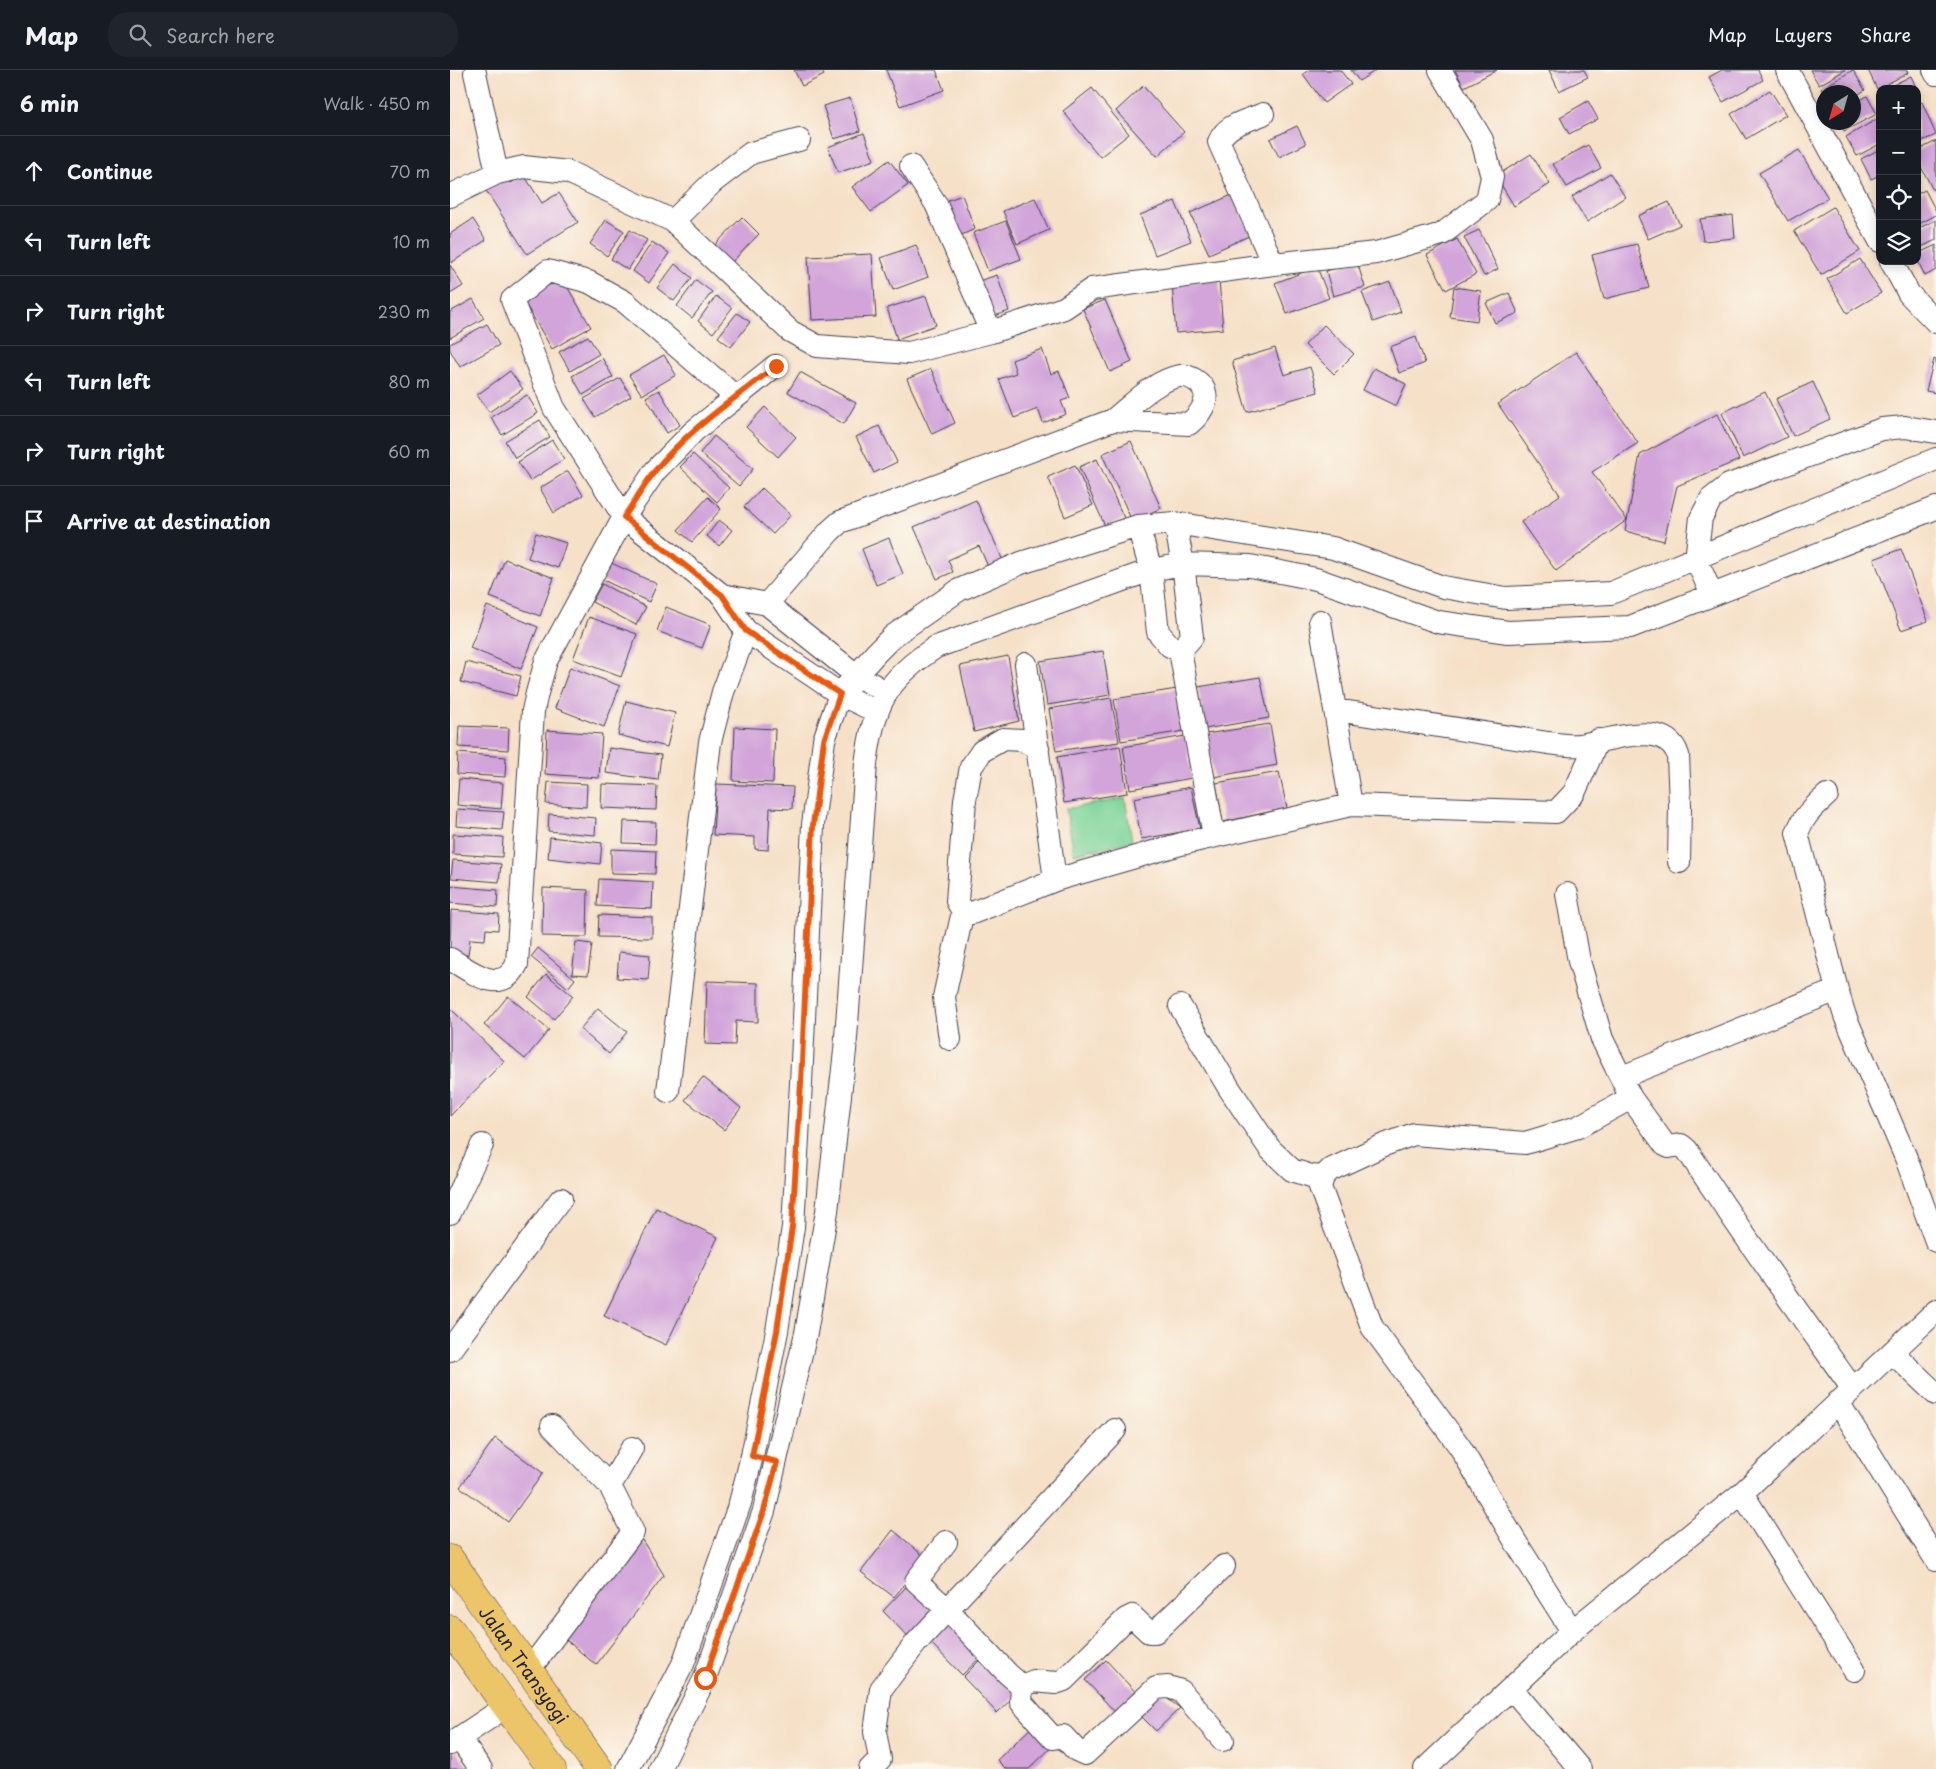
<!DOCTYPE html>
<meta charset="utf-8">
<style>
body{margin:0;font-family:"Playpen Sans",sans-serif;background:#20242c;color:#f1f3f6}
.controls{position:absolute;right:15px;top:15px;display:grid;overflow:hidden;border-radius:10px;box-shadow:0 2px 12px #0003}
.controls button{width:45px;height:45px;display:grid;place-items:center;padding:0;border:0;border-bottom:1px solid #363941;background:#171b24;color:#f1f3f6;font:25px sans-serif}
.compass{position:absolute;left:1366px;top:15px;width:45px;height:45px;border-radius:50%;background:#171b24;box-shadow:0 2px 12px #0003;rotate:217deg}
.stop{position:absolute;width:15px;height:15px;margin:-11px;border:4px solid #ea580c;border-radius:50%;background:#fff}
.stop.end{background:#ea580c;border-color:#fff;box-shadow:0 1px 5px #0008}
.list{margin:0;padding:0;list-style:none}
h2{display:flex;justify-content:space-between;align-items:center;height:65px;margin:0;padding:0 20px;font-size:21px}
h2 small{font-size:16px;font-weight:400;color:#9ea1a6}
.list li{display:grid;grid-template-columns:32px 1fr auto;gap:15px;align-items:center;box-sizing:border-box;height:70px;padding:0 20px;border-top:1px solid #363941}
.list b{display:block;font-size:19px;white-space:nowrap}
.list em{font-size:16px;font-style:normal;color:#9ea1a6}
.icon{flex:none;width:28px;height:28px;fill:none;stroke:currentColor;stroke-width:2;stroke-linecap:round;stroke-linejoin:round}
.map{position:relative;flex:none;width:1486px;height:1699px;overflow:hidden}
header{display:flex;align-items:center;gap:30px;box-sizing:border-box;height:70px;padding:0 25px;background:#171b24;border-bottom:1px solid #363941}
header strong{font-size:24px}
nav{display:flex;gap:28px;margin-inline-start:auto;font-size:18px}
.search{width:350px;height:45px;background:#20242c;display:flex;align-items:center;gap:12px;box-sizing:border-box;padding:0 18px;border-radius:20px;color:#9ea1a6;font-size:19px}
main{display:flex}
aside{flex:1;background:#171b24}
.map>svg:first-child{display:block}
</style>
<header>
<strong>Map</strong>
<div class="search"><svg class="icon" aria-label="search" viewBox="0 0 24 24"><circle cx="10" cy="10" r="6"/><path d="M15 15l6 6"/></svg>Search here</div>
<nav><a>Map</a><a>Layers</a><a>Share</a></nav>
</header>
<main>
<aside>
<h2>6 min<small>Walk · 450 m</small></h2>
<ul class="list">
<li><svg class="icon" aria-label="ahead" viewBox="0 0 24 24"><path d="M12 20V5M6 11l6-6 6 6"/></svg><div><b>Continue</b></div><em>70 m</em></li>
<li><svg class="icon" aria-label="left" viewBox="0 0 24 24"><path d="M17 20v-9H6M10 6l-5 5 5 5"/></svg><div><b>Turn left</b></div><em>10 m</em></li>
<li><svg class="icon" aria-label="right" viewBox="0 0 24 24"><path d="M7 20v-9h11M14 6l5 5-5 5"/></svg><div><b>Turn right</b></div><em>230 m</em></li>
<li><svg class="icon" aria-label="left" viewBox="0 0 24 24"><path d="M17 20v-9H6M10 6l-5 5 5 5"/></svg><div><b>Turn left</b></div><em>80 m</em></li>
<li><svg class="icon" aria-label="right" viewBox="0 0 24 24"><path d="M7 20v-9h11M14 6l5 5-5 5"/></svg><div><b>Turn right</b></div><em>60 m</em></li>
<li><svg class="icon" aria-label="arrive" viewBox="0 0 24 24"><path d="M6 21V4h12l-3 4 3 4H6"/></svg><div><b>Arrive at destination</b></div></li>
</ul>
</aside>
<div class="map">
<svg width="1486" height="1699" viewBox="0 0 1486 1699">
<rect width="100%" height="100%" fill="#fbf7ec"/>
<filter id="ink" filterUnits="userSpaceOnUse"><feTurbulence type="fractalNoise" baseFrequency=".02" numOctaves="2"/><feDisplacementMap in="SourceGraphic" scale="10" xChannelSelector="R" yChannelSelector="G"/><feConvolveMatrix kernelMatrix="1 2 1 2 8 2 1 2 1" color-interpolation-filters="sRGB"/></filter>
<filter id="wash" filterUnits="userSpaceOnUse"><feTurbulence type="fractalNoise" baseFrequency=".0096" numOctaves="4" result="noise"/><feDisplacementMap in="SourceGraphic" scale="20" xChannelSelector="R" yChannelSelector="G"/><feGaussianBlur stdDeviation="1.12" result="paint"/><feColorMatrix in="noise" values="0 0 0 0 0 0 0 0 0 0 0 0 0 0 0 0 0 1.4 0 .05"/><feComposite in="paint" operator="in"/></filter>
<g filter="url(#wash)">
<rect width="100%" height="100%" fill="#f6e0c7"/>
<path fill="#7bd499" stroke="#4e7b6a" d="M 675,728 L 682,771 L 624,784 L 616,739 Z"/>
<g id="blocks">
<path fill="#d2a4da" d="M 344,0 L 371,0 L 374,5 L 352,16 Z
M 436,0 L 486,0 L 494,20 L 450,36 Z
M 859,0 L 890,0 L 901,14 L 874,33 L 853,4 Z
M 901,0 L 926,0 L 909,11 Z
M 1005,0 L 1047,0 L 1014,17 Z
M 1099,0 L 1134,0 L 1138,7 L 1109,21 Z
M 1272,0 L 1308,0 L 1313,10 L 1273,32 L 1259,7 Z
M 1360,0 L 1395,0 L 1369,15 Z
M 1403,0 L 1415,20 L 1404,27 L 1404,22 L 1373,22 L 1371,19 Z
M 1418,0 L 1457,0 L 1458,3 L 1427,19 Z
M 1461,6 L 1467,19 L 1435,19 Z
M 693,16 L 734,62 L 707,86 L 666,41 Z
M 642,18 L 679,64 L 650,87 L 613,41 Z
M 1320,20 L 1336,45 L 1296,69 L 1281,44 Z
M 1417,26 L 1427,44 L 1394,61 L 1390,52 L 1404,52 L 1404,34 Z
M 400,28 L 410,61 L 384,69 L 373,36 Z
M 1138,31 L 1148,49 L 1119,64 L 1110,47 Z
M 1472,32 L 1486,65 L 1467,73 L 1467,34 Z
M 1429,48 L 1430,74 L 1407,86 L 1396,67 Z
M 847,56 L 856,74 L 829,87 L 820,69 Z
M 414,63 L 424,90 L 388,103 L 378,77 Z
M 1486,71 L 1486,119 L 1483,120 L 1467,89 L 1467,81 Z
M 1138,75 L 1151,98 L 1117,117 L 1103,94 Z
M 1430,79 L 1430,105 L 1421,109 L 1411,89 Z
M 1349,80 L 1378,128 L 1338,151 L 1309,103 Z
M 1081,84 L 1100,114 L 1064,136 L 1046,106 Z
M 439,90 L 458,115 L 421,142 L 402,117 Z
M 54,103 L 61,113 L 74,105 L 92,133 L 109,123 L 128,152 L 77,184 L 33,116 Z
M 1160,103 L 1175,127 L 1137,152 L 1122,127 Z
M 1475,120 L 1486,141 L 1486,145 L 1467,155 L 1467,124 Z
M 512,125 L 525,159 L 507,167 L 493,132 Z
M 782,125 L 801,165 L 759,184 L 740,143 Z
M 585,128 L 599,160 L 567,174 L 553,141 Z
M 725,131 L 741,171 L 705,185 L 690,145 Z
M 1219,132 L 1230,155 L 1198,169 L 1188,146 Z
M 1383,137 L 1410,181 L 1371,205 L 1344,161 Z
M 1283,145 L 1285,168 L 1253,171 L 1250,149 Z
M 292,147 L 309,164 L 278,196 L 261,179 Z
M 23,149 L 36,170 L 1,193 L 0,164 Z
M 156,150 L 174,161 L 157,186 L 140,174 Z
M 1486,150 L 1486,170 L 1467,179 L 1467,159 Z
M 556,151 L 571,189 L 538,201 L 523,163 Z
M 180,160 L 197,170 L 178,200 L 161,189 Z
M 1029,160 L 1048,199 L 1034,206 L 1014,167 Z
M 1007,169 L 1026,204 L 996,220 L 977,185 Z
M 202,172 L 219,183 L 199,213 L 183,201 Z
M 1187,174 L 1199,218 L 1154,229 L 1142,185 Z
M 466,175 L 478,207 L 443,220 L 431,188 Z
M 1486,175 L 1486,200 L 1475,206 L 1467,189 L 1467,184 Z
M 422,184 L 426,247 L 362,250 L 358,187 Z
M 1410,189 L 1431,223 L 1397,243 L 1377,209 Z
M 907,192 L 915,217 L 883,226 L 876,201 Z
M 225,194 L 242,208 L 224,231 L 207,218 Z
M 0,195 L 13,216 L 0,224 Z
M 867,197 L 879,228 L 837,244 L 825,213 Z
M 547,205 L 559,241 L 536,249 L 523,213 Z
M 112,208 L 141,257 L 102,279 L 73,230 Z
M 246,210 L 262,222 L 242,248 L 227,236 Z
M 769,210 L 773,259 L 726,263 L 722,214 Z
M 940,212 L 951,242 L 923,252 L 912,222 Z
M 1004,217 L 1031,221 L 1027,251 L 1000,247 Z
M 1059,223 L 1068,243 L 1045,253 L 1036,233 Z
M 266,226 L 282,238 L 263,263 L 248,251 Z
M 476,226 L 486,255 L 447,269 L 437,238 Z
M 23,229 L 34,248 L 0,268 L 0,242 Z
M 655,230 L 682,292 L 660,302 L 633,239 Z
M 287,243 L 300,252 L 281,277 L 268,267 Z
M 37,254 L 49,275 L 10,297 L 0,280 L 0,274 Z
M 874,255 L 904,284 L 884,304 L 855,275 Z
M 138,266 L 149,284 L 120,301 L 109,282 Z
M 966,267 L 975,293 L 949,303 L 940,277 Z
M 825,278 L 834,305 L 860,297 L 868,322 L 797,342 L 782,291 Z
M 592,279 L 601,304 L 609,301 L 620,328 L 611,331 L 616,344 L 593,353 L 588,339 L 564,348 L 549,309 L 566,303 L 562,290 Z
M 1126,282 L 1188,373 L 1142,402 L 1177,450 L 1106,501 L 1071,452 L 1110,425 L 1048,334 Z
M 214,285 L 226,305 L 192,325 L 179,305 Z
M 152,288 L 163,307 L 133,325 L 122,306 Z
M 1484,289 L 1486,290 L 1486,323 L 1476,321 Z
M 924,298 L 956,314 L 946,336 L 913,320 Z
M 481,299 L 505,353 L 482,364 L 457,309 Z
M 60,301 L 73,319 L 39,342 L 27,325 Z
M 350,302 L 406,333 L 394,354 L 338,322 Z
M 170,308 L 181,326 L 145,347 L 134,329 Z
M 1363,312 L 1380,349 L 1343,366 L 1326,329 Z
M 209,320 L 230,355 L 217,363 L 196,327 Z
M 1315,322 L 1337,367 L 1293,388 L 1272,343 Z
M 77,325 L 88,343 L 52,365 L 41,347 Z
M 315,337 L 346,367 L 328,387 L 296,357 Z
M 1267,344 L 1289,390 L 1227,416 L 1214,471 L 1175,461 L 1190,385 Z
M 90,350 L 100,367 L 65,388 L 55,371 Z
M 429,356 L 447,392 L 424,403 L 406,367 Z
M 264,366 L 303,399 L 289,416 L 250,383 Z
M 102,370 L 114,389 L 80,411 L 68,392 Z
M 681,371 L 711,438 L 682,451 L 652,384 Z
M 243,384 L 279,418 L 267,432 L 230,397 Z
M 647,389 L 674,448 L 655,456 L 629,397 Z
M 625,395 L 643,435 L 615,447 L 598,407 Z
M 118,401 L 133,425 L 104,443 L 90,418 Z
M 312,418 L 341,445 L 323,464 L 294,437 Z
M 258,427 L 271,439 L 242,472 L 228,460 Z
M 526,430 L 555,495 L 540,501 L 529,476 L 498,490 L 503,502 L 487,509 L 464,457 Z
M 269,450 L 282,460 L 269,476 L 257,466 Z
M 86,463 L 116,473 L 108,498 L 78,488 Z
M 439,468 L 453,504 L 426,515 L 412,479 Z
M 1451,479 L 1478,551 L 1451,560 L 1424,489 Z
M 55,489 L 104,508 L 90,546 L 40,527 Z
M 159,492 L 207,514 L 199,532 L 151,509 Z
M 152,514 L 196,537 L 186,555 L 142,532 Z
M 37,536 L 88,557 L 71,599 L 20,578 Z
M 216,537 L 261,555 L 252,578 L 207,561 Z
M 139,547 L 187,564 L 171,607 L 123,589 Z
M 653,581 L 660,625 L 597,635 L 590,591 Z
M 558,586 L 569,651 L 524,662 L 510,596 Z
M 16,592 L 71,606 L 66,626 L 11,612 Z
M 120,597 L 170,616 L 154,657 L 105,638 Z
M 810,607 L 819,648 L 755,659 L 748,617 Z
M 727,619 L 734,661 L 671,671 L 664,629 Z
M 661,628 L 669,672 L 606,681 L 599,639 Z
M 176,631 L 225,643 L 217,677 L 168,665 Z
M 820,654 L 827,695 L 764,707 L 756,664 Z
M 9,656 L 59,658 L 58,680 L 8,677 Z
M 285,657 L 325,659 L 323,713 L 283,711 Z
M 97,660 L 152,664 L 149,708 L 95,704 Z
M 735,666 L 742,708 L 680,719 L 673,677 Z
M 670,676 L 677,723 L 614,733 L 607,687 Z
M 159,678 L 211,685 L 208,710 L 156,703 Z
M 8,683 L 56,687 L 55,707 L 7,704 Z
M 829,702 L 837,738 L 773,752 L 766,713 Z
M 9,709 L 53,713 L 51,739 L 7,735 Z
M 98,712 L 137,714 L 136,737 L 96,734 Z
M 152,714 L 207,716 L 206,740 L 151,738 Z
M 266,714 L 343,717 L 342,739 L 320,738 L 318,780 L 305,779 L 305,767 L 263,765 Z
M 741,717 L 750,759 L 691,769 L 684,728 Z
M 7,739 L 54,742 L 52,760 L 6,756 Z
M 99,744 L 146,748 L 145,765 L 98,761 Z
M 174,751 L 206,752 L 205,774 L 173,773 Z
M 3,764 L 53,767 L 52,787 L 3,784 Z
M 100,767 L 152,773 L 150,794 L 98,788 Z
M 161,779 L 206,781 L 205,804 L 161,803 Z
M 3,790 L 51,794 L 49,812 L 1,808 Z
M 149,809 L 203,812 L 202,839 L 147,836 Z
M 0,816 L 48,820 L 47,837 L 0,833 Z
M 93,818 L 138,820 L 137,867 L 92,866 Z
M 1,840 L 49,844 L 48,860 L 36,859 L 35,870 L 20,869 L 18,885 L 0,883 Z
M 149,845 L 202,847 L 202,868 L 148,867 Z
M 126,872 L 142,874 L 138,905 L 122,904 Z
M 88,878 L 125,909 L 118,918 L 81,887 Z
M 169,882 L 200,885 L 198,910 L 167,908 Z
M 96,904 L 123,926 L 104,949 L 78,927 Z
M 257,911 L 308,913 L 308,952 L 286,951 L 285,975 L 255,974 Z
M 58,926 L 99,960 L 75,989 L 34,955 Z
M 0,938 L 54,991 L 0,1046 Z
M 148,938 L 177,962 L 159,984 L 130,959 Z
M 253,1007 L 291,1038 L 274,1060 L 235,1030 Z
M 206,1138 L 268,1167 L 216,1275 L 154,1246 Z
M 45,1368 L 93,1403 L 58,1452 L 10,1417 Z
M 443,1460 L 476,1488 L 444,1527 L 411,1502 Z
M 187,1462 L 214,1505 L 146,1595 L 108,1563 Z
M 459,1514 L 490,1545 L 463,1572 L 433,1541 Z
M 498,1549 L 532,1586 L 512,1605 L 477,1569 Z
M 533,1587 L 567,1624 L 547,1643 L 513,1607 Z
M 656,1590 L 689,1626 L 669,1646 L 635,1610 Z
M 707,1621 L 730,1638 L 706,1661 L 686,1641 Z
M 583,1656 L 603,1676 L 579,1699 L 556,1699 L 547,1690 Z
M 6,1680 L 19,1699 L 0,1699 L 0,1685 Z"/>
</g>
</g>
<g filter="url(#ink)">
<use href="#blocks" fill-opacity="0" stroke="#423e50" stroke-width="1"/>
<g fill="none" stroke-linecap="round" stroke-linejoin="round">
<g stroke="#423e50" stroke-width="24">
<path id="minor" d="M 1337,0 L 1430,171
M 1484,0 L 1486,4
M 25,3 L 47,103
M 813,44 C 797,51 776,54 769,72 L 823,194
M 461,96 L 486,134 L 541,262
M 0,126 L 47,103 L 74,97 L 118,102 L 223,151 L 340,261 L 367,276 L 459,283 L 541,262 L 614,238 L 642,219 L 823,194 L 926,183 L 992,164 L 1037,130 L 1042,107 L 1032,70 L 990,0
M 223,151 L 263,112 L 301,83 L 349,70
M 1441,191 L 1459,224 L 1486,252
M 286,327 L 175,232 L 139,212 L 98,201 L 62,230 L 104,338 L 174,447 L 272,525 L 296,561 L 390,624 L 427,642
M 725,453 L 733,494 L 742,567 L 730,581
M 688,456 L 701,500 L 708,562 L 720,576 L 730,581
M 272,525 L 317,534 L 406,605 L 436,622
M 1262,525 L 1246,489 L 1251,448 L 1261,429 L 1279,415 L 1432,359 L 1455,357 L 1486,362
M 317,534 L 380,461 L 390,452 L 663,350 L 739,354 C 753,342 765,323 745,310 C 740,307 736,305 730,306 C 705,310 682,335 663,350
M 870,551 L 901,735
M 730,581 L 764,766
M 576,594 L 605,810
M 886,640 L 1098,673 C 1108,674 1119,676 1129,675 C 1155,672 1216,647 1228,685 L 1230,735 L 1229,792
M 1377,725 C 1364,737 1353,746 1347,763 L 1387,920 L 1395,946 L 1456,1088 L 1486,1171
M 1117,824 L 1129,891 L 1152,969 L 1181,1028 L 1215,1075 L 1219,1077 L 1231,1075 L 1237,1080 C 1290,1161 1346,1239 1402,1318
M 513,841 L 522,843 L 605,810 L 731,774 L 901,735 L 1106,742 L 1124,723 L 1148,670
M 0,889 C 21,901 51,927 67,894 L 83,641 L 87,623 L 96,591 L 174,447 L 205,401 L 244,361 L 325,296
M 730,936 L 779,1018 L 820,1079 L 842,1100 L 861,1106 L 873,1107
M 500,969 L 494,927 L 513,841 L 507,831 L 515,730 L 521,697 L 532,681 L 553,669 L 573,670 L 588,679
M 1172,1007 L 1387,920
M 218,1021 L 260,672 L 273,622 L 296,561
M 0,1143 L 32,1075
M 0,1280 L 111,1129
M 1442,1282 L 1486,1324
M 1388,1332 L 1486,1490
M 160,1416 L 182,1378
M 1292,1423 L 1404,1600
M 496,1472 L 466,1511 L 498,1540 L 558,1604 L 572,1616
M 1122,1561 L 1065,1471 L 1010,1377 L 922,1257 L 870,1117 L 873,1107 L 880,1100 L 934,1075 L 964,1064 L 1075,1073 L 1128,1057 L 1181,1028
M 79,1600 L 183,1462 L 160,1416 L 102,1356
M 572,1616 L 584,1611 L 605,1613 L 614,1610 L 676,1549 L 682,1546 L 699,1562 L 705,1562 L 774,1496
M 572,1616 L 571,1632 L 603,1668 L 613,1666 L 626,1680 L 635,1684
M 1062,1619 L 1130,1699
M 9,1668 L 31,1699
M 0,1674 L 57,1636
M 635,1684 L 706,1618 L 718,1617 L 731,1621 L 773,1670
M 178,1699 L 233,1594 L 290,1433 L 302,1386 L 327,1261 L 343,1157 L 351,1013 L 363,755 L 374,670 L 390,624 L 426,583 L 443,566 L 509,520 L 571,493 L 688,456 L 725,453 L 883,478 L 993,517 L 1056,528 L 1161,523 L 1486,389
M 210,1699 L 255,1608 L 314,1441 L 356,1263 L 377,1141 L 395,981 L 416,694 C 424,635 435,610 486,577 L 701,500 L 733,494 L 800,496 L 866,509 L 988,552 L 1058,562 L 1180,557 L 1486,438
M 420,1699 L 430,1689 L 425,1662 L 431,1619 L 466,1573 L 665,1360
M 975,1699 L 1122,1561 L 1292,1423 L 1486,1241"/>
</g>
<g stroke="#423e50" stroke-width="29">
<g id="highway">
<path id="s1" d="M 0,1489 L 149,1699"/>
<path d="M 0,1559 L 102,1699"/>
</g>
</g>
<use href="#minor" stroke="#fff" stroke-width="22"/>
<use href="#highway" stroke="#edc569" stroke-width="28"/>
</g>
</g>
<g fill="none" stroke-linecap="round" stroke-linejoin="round" filter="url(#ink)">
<path stroke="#ea580c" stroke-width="6" d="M 255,1608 L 314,1441 L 327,1392 L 302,1386 L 327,1261 L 342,1157 L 351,1013 L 363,755 L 374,670 L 390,624 L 296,561 L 272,525 L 174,447 C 184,432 194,416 204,402 C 237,360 284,329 326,296"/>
</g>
<g text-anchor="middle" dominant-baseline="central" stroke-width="5" stroke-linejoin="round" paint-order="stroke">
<g font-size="18" fill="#22223b" stroke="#fbf7ec">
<text stroke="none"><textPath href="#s1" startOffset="129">Jalan Transyogi</textPath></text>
</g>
</g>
</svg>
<div class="controls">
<button>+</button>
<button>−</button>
<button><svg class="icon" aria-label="locate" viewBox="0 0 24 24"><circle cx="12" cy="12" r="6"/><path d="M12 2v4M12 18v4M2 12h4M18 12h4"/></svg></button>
<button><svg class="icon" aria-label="layers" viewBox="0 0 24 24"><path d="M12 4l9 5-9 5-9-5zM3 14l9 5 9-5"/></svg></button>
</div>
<svg class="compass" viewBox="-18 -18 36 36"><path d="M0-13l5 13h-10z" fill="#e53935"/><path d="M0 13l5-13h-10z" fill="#9ea1a6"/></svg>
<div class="stop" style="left:255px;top:1608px"></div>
<div class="stop end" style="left:326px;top:296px"></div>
</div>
</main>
